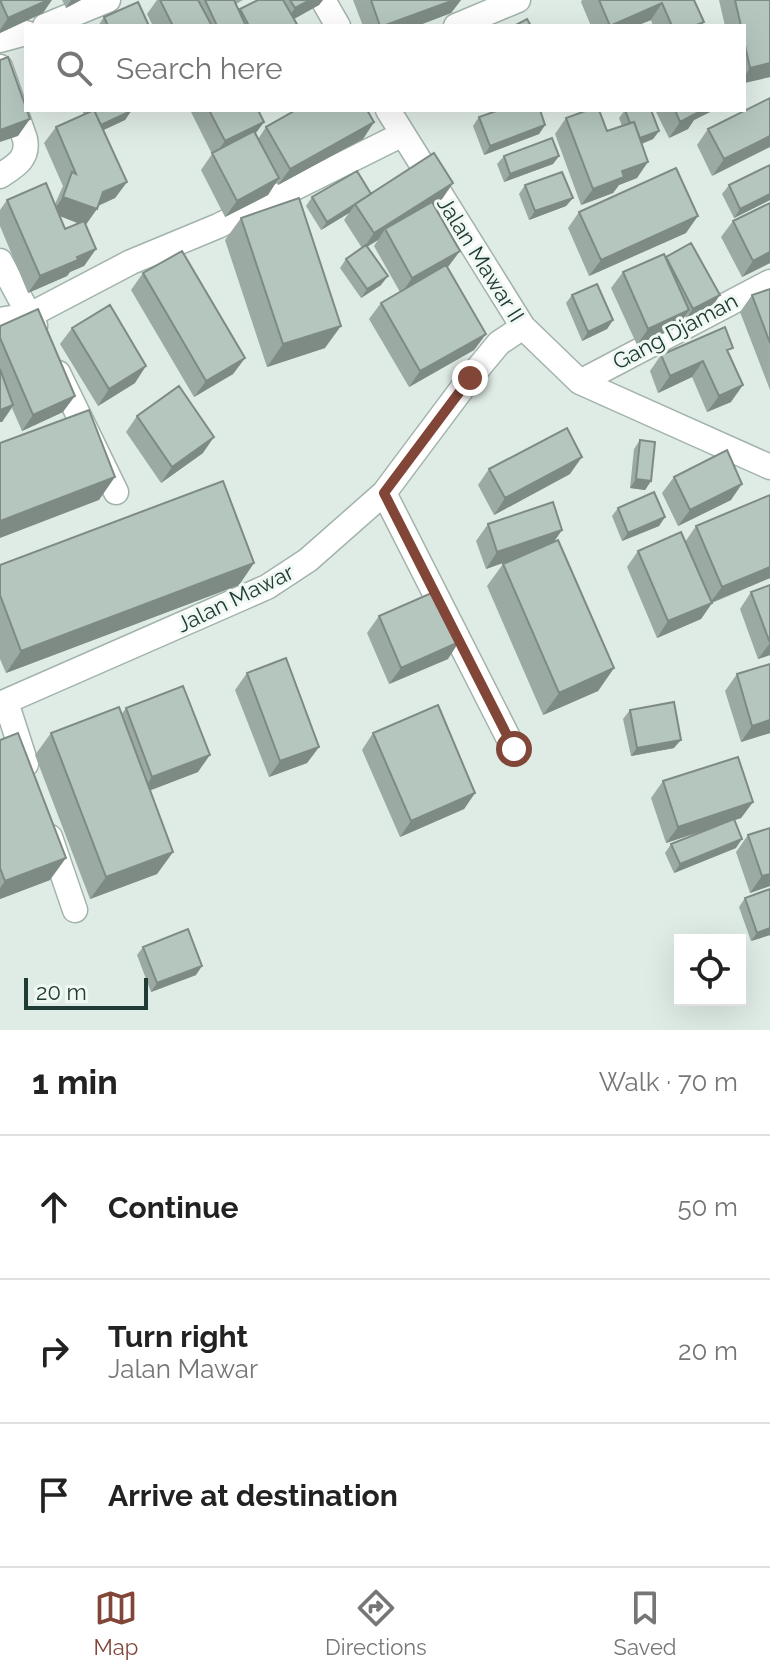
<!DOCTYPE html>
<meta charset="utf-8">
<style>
body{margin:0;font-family:Raleway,sans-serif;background:#f2f2f2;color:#222}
.controls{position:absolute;right:24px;bottom:24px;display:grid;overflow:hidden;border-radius:0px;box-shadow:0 8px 32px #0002}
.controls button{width:72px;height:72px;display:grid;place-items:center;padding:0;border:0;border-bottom:2px solid #e0e0e0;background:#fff;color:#222;font:40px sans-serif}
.scale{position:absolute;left:24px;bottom:20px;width:124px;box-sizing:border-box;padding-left:8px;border:4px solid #203b33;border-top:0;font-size:22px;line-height:28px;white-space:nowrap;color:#203b33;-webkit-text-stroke:6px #f0f8f3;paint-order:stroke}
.stop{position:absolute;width:24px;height:24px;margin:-18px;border:6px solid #814638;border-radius:50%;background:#fff}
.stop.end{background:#814638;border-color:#fff;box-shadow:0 2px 8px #0008}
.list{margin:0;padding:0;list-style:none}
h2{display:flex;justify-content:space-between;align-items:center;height:104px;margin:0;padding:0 32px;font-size:34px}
h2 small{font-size:26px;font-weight:400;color:#767676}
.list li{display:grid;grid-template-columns:52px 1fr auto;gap:24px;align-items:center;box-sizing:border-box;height:144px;padding:0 32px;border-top:2px solid #e0e0e0}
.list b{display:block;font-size:30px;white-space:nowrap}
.list p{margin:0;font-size:26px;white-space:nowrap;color:#767676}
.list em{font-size:26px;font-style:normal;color:#767676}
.icon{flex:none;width:44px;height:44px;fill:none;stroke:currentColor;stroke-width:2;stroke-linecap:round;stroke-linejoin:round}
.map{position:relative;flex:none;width:770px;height:1030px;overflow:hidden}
.search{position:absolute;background:#fff;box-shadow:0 8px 32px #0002;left:24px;right:24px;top:24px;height:88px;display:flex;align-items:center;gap:20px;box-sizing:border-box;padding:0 28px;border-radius:0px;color:#767676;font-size:30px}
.sheet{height:536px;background:#fff}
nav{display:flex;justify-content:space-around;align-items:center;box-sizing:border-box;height:112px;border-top:2px solid #e0e0e0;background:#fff;font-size:22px;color:#767676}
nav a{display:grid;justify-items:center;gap:4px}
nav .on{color:#814638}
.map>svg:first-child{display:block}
</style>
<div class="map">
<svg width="770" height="1030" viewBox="0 0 770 1030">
<rect width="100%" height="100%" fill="#dfebe5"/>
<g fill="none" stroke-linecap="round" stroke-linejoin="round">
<g stroke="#a2b3ac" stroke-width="27">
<path id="street" d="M 323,0 L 338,26
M 45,26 L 108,0
M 456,26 L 518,0
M 0,40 L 26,33
M 0,67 L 25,139 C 29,159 15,166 0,176
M 388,110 L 523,327 L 580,382 L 770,467
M 0,261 L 35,326
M 0,320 L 30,315 L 131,262 L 218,226 L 403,134
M 58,373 L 116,492
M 580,382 L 770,282
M 384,493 L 514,749
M 6,702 L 26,764
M 0,704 L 267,587 L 308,560 L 384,493 L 470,378 L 499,343 L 523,327
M 50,837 L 75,910"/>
</g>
<use href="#street" stroke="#fff" stroke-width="24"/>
</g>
<path fill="#9baaa3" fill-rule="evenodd" d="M 0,0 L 43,13 L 0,33 Z
M 62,0 L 81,0 L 66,8 Z
M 157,0 L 243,0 L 236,4 L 239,11 L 258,0 L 323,0 L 319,5 L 294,19 L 298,26 L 153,26 L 147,14 Z
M 353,0 L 461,0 L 451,13 L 417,26 L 363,26 Z
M 582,0 L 694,0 L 704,22 L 701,26 L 653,26 L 651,20 L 636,26 L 591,26 L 581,2 Z
M 719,0 L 770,0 L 770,77 L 744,83 L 744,26 L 725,26 Z
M 104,17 L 149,26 L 98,26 Z
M 770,98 L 712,176 L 697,145 L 708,129 Z
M 82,110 L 130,110 L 131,111 L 125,120 L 103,130 L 127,182 L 115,198 L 98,206 L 86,224 L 96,249 L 84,266 L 70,272 L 67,276 L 28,293 L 0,226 L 0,210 L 7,200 L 55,204 L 63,186 L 44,143 L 56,127 L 84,115 ZM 60,216 L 78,223 L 65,229 Z
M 190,110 L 258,110 L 264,122 L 255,134 L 258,139 L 266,127 L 293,112 L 292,110 L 367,110 L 374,122 L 363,139 L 278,185 L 276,182 L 268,195 L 225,217 L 201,170 L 212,154 Z
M 625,110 L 659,131 L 653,139 L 642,144 L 637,178 L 619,185 L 613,193 L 581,205 L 555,134 L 566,118 L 607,131 L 622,126 L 619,118 Z
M 655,110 L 714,110 L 694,120 L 688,129 L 669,138 Z
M 479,117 L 545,125 L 539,134 L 484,155 L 473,126 Z
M 504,156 L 559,156 L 553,164 L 504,182 L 497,164 Z
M 770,165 L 770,200 L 734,218 L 722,194 L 729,185 Z
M 453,183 L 442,199 L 433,204 L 448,268 L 486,334 L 474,350 L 409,387 L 369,319 L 381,303 L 400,292 L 374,246 L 378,240 L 367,247 L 381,285 L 361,298 L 340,268 L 346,259 L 362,248 L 344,220 L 349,213 L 321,230 L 306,206 L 312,197 L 371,194 Z
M 525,185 L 573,198 L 566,206 L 529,220 L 519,194 Z
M 770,203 L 770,263 L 742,277 L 721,237 L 733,221 Z
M 579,212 L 686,233 L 589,276 L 568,228 Z
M 241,218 L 325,348 L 267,367 L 225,240 Z
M 666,257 L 714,304 L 686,318 L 685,316 L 678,327 L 637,345 L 611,288 L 623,272 Z
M 143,273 L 245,358 L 233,374 L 194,397 L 131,290 Z
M 770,289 L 770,390 L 740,312 L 752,295 Z
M 572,295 L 613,320 L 607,329 L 582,341 L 566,303 Z
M 0,326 L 63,412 L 22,431 L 12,408 L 2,422 L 0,422 Z
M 72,328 L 135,383 L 98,406 L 60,344 Z
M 729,354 L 731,402 L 707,412 L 692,377 L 658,393 L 650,371 L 661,355 Z
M 137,416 L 203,453 L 161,483 L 126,432 Z
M 640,440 L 651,481 L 645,490 L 630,488 L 634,449 Z
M 489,469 L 570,474 L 494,515 L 478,485 Z
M 674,477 L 731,500 L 678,526 L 662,493 Z
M 618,508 L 665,517 L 659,526 L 622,541 L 612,516 Z
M 488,524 L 562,530 L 554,541 L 614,668 L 598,691 L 543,715 L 487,586 L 503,564 L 516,558 L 486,569 L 476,541 Z
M 696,526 L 770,578 L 712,603 L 701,619 L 657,638 L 627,567 L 638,551 L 685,542 Z
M 254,563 L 239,585 L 6,673 L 0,659 L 0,565 Z
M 770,585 L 770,655 L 758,659 L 740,609 L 751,592 Z
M 379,616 L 448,659 L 389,684 L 367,633 Z
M 770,664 L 770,733 L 741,742 L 725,691 L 737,674 Z
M 247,673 L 319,747 L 307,763 L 269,777 L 235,690 Z
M 126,708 L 198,772 L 150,790 L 173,852 L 157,874 L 90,899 L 35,755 L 51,733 L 121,715 Z
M 630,710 L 674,748 L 631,756 L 623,719 Z
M 373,733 L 475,793 L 464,809 L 400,837 L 362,750 Z
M 0,740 L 50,880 L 0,899 Z
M 663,781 L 753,802 L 741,818 L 735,820 L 736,848 L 674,873 L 665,853 L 671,844 L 712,828 L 666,843 L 651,798 Z
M 748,835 L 770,886 L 750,893 L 736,852 Z
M 745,898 L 770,935 L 751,941 L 739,907 Z
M 143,947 L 196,975 L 151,992 L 137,955 Z"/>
<path fill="#7e8b85" d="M 48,0 L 52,0 L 43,13 L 0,33 L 0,30 L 8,18 Z
M 71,0 L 81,0 L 66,8 Z
M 310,0 L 323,0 L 319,5 L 283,25 L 295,8 Z
M 454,0 L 461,0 L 451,13 L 417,26 L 383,26 Z
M 662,3 L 651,20 L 636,26 L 610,26 Z
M 770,63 L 770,77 L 744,83 L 744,77 L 750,68 Z
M 695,110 L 714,110 L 694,120 L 688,129 L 669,138 L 680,122 Z
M 131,111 L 125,120 L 93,135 L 99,126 Z
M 30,119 L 18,136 L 0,142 L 0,130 Z
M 264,122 L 252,138 L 213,157 L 225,141 Z
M 374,122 L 363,139 L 278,185 L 290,169 Z
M 545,125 L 539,134 L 484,155 L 490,146 Z
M 659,131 L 653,139 L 630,148 L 636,139 Z
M 770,136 L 770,147 L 712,176 L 724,159 Z
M 559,156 L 553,164 L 504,182 L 510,174 Z
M 648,162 L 637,178 L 619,185 L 613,193 L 581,205 L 593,189 L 622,171 Z
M 279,178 L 268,195 L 225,217 L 237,201 Z
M 127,182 L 115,198 L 93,208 L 97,209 L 85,226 L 52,213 L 63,197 L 103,192 Z
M 453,183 L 442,199 L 388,233 L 385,229 L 378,240 L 363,249 L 374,233 Z
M 770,194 L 770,200 L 734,218 L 740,209 Z
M 573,198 L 566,206 L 529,220 L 535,211 Z
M 355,205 L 349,213 L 321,230 L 327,222 Z
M 698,216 L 686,233 L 589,276 L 601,260 Z
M 96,249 L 84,266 L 70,272 L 67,276 L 28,293 L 40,276 Z
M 460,251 L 448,267 L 401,294 L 412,278 Z
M 770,252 L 770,263 L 742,277 L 753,261 Z
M 388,276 L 381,285 L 361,298 L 367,289 Z
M 720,295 L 714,304 L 686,318 L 693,309 Z
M 689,310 L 678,327 L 637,345 L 648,329 Z
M 613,320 L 607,329 L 582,341 L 588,332 Z
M 341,326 L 325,348 L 267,367 L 283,344 Z
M 486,334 L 474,350 L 409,387 L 420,371 Z
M 245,358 L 233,374 L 194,397 L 206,381 Z
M 703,361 L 692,377 L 658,393 L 670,376 Z
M 146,366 L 135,383 L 98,406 L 109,389 Z
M 743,385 L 731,402 L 707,412 L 719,396 Z
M 75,396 L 63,412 L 22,431 L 33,415 Z
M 13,405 L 2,422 L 0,422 L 0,410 Z
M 214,437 L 203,453 L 161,483 L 172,467 Z
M 582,457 L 570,474 L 494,515 L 505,498 Z
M 115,477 L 99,500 L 0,538 L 0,521 Z
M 636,479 L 651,481 L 645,490 L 630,488 Z
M 742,484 L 731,500 L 678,526 L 690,510 Z
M 665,517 L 659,526 L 622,541 L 628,533 Z
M 562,530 L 551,546 L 486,569 L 497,552 Z
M 254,563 L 239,585 L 6,673 L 21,651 Z
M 770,567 L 770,578 L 710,603 L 722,587 Z
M 712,603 L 701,619 L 657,638 L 668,621 Z
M 459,642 L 448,659 L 389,684 L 401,668 Z
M 770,643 L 770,655 L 758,659 Z
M 614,668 L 598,691 L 543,715 L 559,693 Z
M 770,720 L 770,733 L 741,742 L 752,726 Z
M 681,740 L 674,748 L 631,756 L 637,748 Z
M 319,747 L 307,763 L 269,777 L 280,761 Z
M 210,755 L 198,772 L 141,794 L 152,777 Z
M 475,793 L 464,809 L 400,837 L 411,821 Z
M 753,802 L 741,818 L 666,843 L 678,827 Z
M 742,839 L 736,848 L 674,873 L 680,864 Z
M 173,852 L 157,874 L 90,899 L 106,877 Z
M 66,858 L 50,880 L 0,899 L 0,888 L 5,881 Z
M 770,874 L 770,886 L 750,893 L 762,876 Z
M 770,928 L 770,935 L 751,941 L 757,933 Z
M 202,966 L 196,975 L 151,992 L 157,983 Z"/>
<path fill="#b4c6be" stroke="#7e8b85" stroke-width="2" d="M 0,0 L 48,0 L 8,18 Z
M 160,0 L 198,0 L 212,26 L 173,26 Z
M 205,0 L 234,0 L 246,26 L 217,26 Z
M 258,0 L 283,0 L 298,26 L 249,26 L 240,9 Z
M 290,0 L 310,0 L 295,8 Z
M 371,0 L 454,0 L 383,26 L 380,26 Z
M 599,0 L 694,0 L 704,22 L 694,26 L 672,26 L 662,3 L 610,26 Z
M 735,0 L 770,0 L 770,63 L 750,68 L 744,41 L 744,26 L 741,26 Z
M 138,2 L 149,26 L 108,26 L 104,17 Z
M 527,19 L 531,26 L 514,26 Z
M 8,57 L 30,119 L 0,130 L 0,60 Z
M 770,98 L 770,136 L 724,159 L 708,129 Z
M 94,110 L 127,182 L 103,192 L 97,209 L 63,197 L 72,172 L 76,174 L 56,127 Z
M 94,110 L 130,110 L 131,111 L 101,125 Z
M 209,110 L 258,110 L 264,122 L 225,141 Z
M 296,110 L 367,110 L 374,122 L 290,169 L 266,127 Z
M 499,110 L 540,110 L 545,125 L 490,146 L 479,117 Z
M 588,110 L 599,110 L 607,131 L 634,122 L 648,162 L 622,171 L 624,177 L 593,189 L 566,118 Z
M 625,110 L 651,110 L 659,131 L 640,138 L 634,122 L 630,123 Z
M 675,110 L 698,110 L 699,112 L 680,122 Z
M 254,131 L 279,178 L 237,201 L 212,153 Z
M 552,138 L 559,156 L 510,174 L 504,156 Z
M 434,153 L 453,183 L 374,233 L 355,204 Z
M 770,165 L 770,194 L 740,209 L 729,185 Z
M 676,168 L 698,216 L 601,260 L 579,212 Z
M 357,171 L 371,194 L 327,222 L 312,197 Z
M 562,172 L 573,198 L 535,211 L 525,185 Z
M 46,183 L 65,229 L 84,221 L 96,249 L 77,257 L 78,260 L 40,276 L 7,200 Z
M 299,198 L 341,326 L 283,344 L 241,218 Z
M 432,202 L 460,251 L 412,278 L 385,229 Z
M 770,203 L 770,252 L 753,261 L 733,221 Z
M 691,243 L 720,295 L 693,309 L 666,257 Z
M 366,245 L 388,276 L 367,289 L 346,259 Z
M 182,251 L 245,358 L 206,381 L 143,273 Z
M 664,254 L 689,310 L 648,329 L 623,272 Z
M 446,265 L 486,334 L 420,371 L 381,303 Z
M 597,284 L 613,320 L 588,332 L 572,295 Z
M 770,289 L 770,343 L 752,295 Z
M 110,305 L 146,366 L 109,389 L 72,328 Z
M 38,309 L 75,396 L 33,415 L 0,338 L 0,326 Z
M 725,327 L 733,348 L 727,350 L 743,385 L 719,396 L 703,361 L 670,376 L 661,355 Z
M 0,369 L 13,405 L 0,410 Z
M 179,386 L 214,437 L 172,467 L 137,416 Z
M 89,410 L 115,477 L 0,521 L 0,443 Z
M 567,428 L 582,457 L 505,498 L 489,469 Z
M 640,440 L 655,442 L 651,481 L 636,479 Z
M 727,450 L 742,484 L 690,510 L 674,477 Z
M 223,481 L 254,563 L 21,651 L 0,595 L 0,565 Z
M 654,492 L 665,517 L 628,533 L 618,508 Z
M 770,495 L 770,567 L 722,587 L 696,526 Z
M 553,502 L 562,530 L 497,552 L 488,524 Z
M 681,532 L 712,603 L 668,621 L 638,551 Z
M 558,540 L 614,668 L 559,693 L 503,564 Z
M 770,585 L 770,643 L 751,592 Z
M 436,591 L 459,642 L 401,668 L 379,616 Z
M 286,658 L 319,747 L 280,761 L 247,673 Z
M 770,664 L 770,720 L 752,726 L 737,674 Z
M 183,686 L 210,755 L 152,777 L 126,708 Z
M 674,702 L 681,740 L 637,748 L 630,710 Z
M 438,705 L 475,793 L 411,821 L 373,733 Z
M 119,707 L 173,852 L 106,877 L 51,733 Z
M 18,733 L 66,858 L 5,881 L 0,868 L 0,740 Z
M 738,757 L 753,802 L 678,827 L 663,781 Z
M 734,819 L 742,839 L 680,864 L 671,844 Z
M 770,828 L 770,874 L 762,876 L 748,835 Z
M 770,889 L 770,928 L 757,933 L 745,898 Z
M 188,929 L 202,966 L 157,983 L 143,947 Z"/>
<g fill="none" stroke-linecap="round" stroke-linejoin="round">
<path stroke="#814638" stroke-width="10" d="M 470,378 L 384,493 L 514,749"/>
</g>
<g text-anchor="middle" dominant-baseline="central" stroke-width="6" stroke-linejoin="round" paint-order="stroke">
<g font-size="22" fill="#203b33" stroke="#f0f8f3">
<text transform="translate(481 259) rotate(58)">Jalan Mawar II</text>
<text transform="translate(675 331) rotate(-28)">Gang Djaman</text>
<text transform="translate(235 598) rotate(-26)">Jalan Mawar</text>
</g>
</g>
</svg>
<div class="controls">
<button><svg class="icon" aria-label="locate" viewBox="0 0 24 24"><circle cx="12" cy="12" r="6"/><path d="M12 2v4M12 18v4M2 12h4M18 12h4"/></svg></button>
</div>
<div class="scale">20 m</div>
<div class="stop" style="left:514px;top:749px"></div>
<div class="stop end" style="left:470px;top:378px"></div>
<div class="search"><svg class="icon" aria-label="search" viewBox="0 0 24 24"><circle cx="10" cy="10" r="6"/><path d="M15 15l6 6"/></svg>Search here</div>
</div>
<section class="sheet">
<h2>1 min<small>Walk · 70 m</small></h2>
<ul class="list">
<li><svg class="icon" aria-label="ahead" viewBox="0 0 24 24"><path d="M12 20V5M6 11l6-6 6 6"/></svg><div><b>Continue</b></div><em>50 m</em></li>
<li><svg class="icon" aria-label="right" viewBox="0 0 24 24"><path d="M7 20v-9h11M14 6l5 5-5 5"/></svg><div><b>Turn right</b><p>Jalan Mawar</p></div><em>20 m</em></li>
<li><svg class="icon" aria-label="arrive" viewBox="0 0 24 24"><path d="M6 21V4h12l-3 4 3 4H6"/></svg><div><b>Arrive at destination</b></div></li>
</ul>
</section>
<nav>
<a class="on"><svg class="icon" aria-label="map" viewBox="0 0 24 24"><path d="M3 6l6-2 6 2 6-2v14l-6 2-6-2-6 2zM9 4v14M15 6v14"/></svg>Map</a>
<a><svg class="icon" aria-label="directions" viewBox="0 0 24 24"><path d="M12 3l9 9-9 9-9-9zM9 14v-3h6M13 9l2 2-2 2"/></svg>Directions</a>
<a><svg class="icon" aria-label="saved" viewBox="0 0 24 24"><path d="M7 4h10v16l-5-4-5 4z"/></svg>Saved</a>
</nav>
